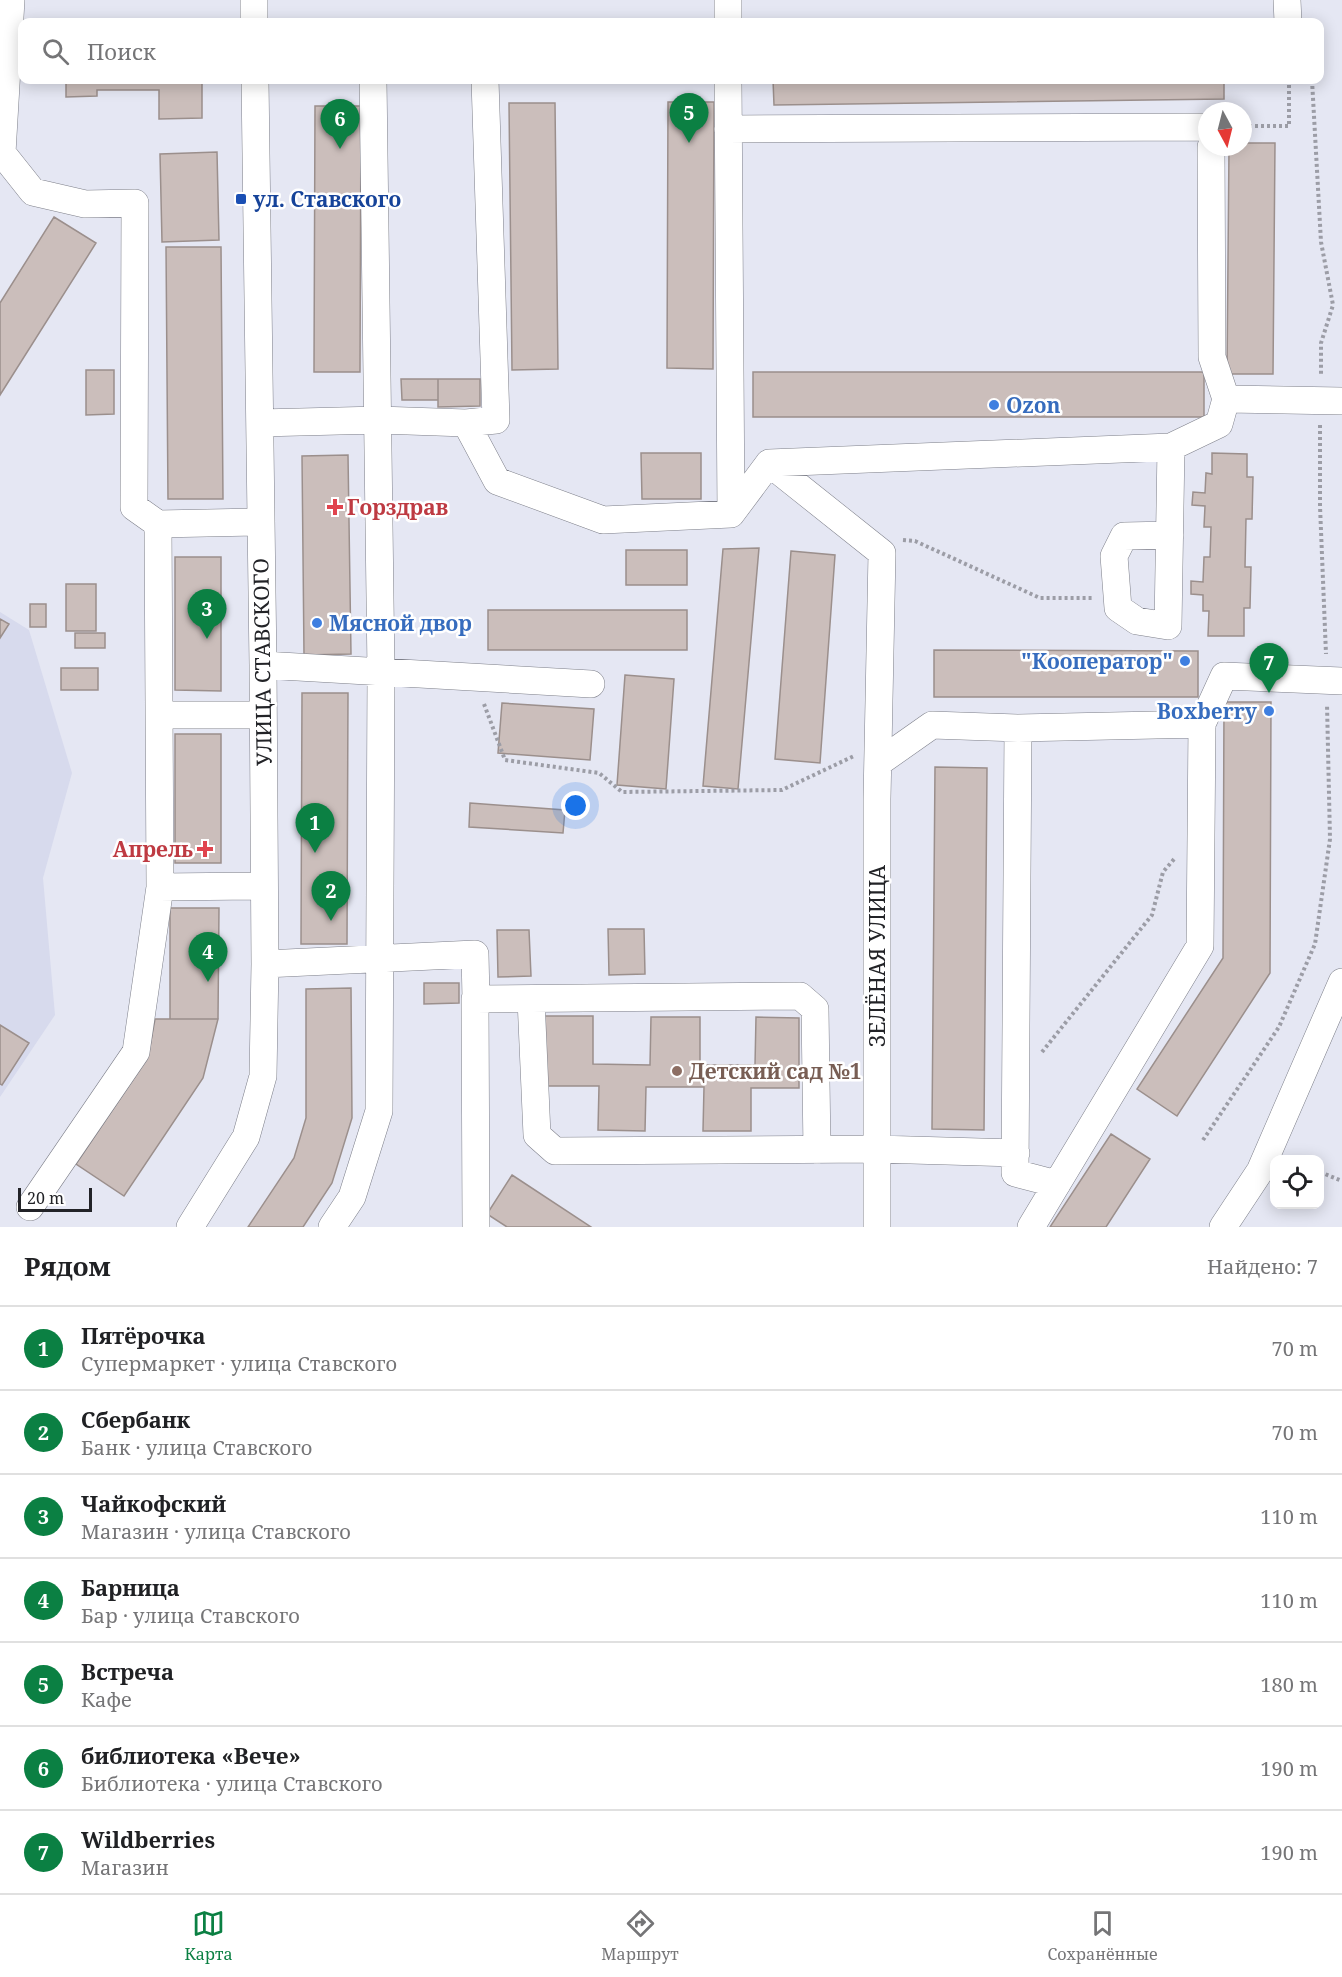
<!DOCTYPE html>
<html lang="ru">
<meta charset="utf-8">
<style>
body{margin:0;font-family:"Noto Serif",serif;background:#f6f6f6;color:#202124}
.controls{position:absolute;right:18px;bottom:18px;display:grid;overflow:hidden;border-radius:12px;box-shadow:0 3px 15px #0003}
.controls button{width:54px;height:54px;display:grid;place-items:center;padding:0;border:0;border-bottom:2px solid #e0e0e0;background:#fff;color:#202124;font:30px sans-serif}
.compass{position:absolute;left:1198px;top:102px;width:54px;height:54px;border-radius:50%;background:#fff;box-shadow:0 3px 15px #0003;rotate:173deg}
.scale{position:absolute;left:18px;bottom:15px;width:74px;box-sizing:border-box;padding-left:6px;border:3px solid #222327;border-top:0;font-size:16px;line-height:21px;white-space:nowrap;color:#222327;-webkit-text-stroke:4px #fff;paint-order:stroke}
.you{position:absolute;left:576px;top:806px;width:21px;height:21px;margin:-15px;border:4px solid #fff;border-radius:50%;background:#1a73e8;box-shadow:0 0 0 9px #1a73e833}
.badge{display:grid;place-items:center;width:39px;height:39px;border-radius:50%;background:#0b8043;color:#fff;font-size:20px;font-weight:700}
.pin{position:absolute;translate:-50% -50px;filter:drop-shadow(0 2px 3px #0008)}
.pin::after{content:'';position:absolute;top:32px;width:21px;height:18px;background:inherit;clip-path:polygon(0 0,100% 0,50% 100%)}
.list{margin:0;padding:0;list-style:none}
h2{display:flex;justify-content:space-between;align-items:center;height:78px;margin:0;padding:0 24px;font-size:26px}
h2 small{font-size:20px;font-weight:400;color:#757577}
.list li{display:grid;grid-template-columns:39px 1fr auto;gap:18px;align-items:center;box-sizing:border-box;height:84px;padding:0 24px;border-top:2px solid #e0e0e0}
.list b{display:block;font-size:22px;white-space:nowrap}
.list p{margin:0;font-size:20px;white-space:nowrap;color:#757577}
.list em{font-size:20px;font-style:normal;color:#757577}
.icon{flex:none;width:33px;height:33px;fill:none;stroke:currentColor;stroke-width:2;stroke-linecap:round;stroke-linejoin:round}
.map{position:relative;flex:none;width:1342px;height:1227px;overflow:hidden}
.search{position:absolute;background:#fff;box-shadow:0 3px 15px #0003;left:18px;right:18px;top:18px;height:66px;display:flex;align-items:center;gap:15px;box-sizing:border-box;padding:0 21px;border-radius:12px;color:#757577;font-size:22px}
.sheet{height:666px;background:#fff}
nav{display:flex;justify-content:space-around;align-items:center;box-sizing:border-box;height:84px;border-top:2px solid #e0e0e0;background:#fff;font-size:16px;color:#757577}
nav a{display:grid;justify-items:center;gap:3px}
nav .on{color:#0b8043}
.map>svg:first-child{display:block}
</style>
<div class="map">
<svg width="1342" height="1227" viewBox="0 0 1342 1227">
<rect width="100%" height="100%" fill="#e5e7f3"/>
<path fill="#d7daed" d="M 0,612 L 29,630 L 72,773 L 43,878 L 55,1015 L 0,1097 Z"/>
<path fill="#cbbebb" stroke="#9b8f8c" stroke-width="1.5" d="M 66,80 L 202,80 L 202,118 L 159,119 L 159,90 L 97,90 L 97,96 L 66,97 Z
M 773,80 L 1224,80 L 1224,99 L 774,105 Z
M 668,102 L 714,102 L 713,369 L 667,368 Z
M 509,103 L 555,103 L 558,369 L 512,370 Z
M 315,106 L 361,106 L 360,372 L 314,372 Z
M 1243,143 L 1275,143 L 1273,374 L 1227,374 L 1229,147 L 1243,147 Z
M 217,152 L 219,240 L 162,242 L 160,154 Z
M 54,217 L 96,243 L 0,395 L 0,303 Z
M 166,247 L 221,247 L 223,499 L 168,499 Z
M 86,370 L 114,370 L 114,414 L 86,415 Z
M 753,372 L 1204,372 L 1204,417 L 753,417 Z
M 401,379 L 438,379 L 438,400 L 402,400 Z
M 438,379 L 480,379 L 480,406 L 438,407 Z
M 641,453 L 701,453 L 701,499 L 642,499 Z
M 1212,453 L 1247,454 L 1247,477 L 1253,477 L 1252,519 L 1246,519 L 1245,567 L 1251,567 L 1250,608 L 1244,608 L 1244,636 L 1208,636 L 1209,611 L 1203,611 L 1203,595 L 1191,594 L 1191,581 L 1203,582 L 1204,557 L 1210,557 L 1211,527 L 1204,527 L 1205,506 L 1192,505 L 1193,492 L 1205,493 L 1206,473 L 1212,474 Z
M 348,455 L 351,654 L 304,655 L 302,456 Z
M 759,548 L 738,789 L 703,786 L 723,549 Z
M 626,550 L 687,550 L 687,585 L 626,585 Z
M 791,551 L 835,555 L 820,763 L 775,759 Z
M 175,557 L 221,557 L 221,691 L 175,690 Z
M 66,584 L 96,584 L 96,631 L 66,631 Z
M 30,604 L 46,604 L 46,627 L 30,627 Z
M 488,610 L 687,610 L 687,650 L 488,650 Z
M 0,619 L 9,624 L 0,638 Z
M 75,633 L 105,633 L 105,648 L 75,648 Z
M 934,650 L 1198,651 L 1198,697 L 934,697 Z
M 61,668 L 98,668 L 98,690 L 61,690 Z
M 625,675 L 674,679 L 666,789 L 617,785 Z
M 302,693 L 348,693 L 347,944 L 301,944 Z
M 1224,702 L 1271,702 L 1270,973 L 1177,1116 L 1137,1089 L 1223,958 Z
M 502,703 L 594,709 L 590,760 L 498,753 Z
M 175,734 L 221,734 L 221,863 L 175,863 Z
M 935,767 L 987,768 L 984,1130 L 932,1129 Z
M 470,803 L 565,810 L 563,833 L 469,827 Z
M 170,908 L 219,908 L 218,1019 L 170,1019 Z
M 608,929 L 644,929 L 645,974 L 609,975 Z
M 497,930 L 529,930 L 531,976 L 498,977 Z
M 424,983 L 459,983 L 459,1003 L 424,1004 Z
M 351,988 L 352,1118 L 332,1183 L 303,1227 L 248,1227 L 294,1158 L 306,1118 L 306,989 Z
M 544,1016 L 593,1016 L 593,1064 L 650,1065 L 651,1017 L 700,1017 L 700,1065 L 755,1065 L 756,1017 L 799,1018 L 799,1088 L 751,1088 L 751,1131 L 703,1131 L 704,1087 L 646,1087 L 645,1131 L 598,1130 L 599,1086 L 544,1086 Z
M 155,1019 L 218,1019 L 203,1078 L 124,1196 L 76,1164 L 148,1057 Z
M 0,1025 L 29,1043 L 2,1085 L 0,1084 Z
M 1111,1134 L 1150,1159 L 1106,1227 L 1050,1227 Z
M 512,1175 L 591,1227 L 507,1227 L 487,1214 Z"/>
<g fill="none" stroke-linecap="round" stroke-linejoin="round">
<g stroke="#7d7f89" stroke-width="28">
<path id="minor" d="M 254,0 L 254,22
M 728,0 L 728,22
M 1287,0 L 1288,22
M 728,80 L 731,514
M 728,129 L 1207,127
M 1211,147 L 1212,357 L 1226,399 L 1342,401
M 2,153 L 33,192 L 85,204 L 135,203 L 134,507 L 158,524 L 160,887 L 136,1052 L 30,1207
M 0,157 L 2,153 L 11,0
M 260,423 L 379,420 L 466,423 L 497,481 L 603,520 L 731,514 L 769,463 L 882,553 L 877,799 L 877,1227
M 466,423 L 496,420 L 485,80
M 769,463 L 1171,447
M 158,524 L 261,522
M 1170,535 L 1124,536 L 1114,556 L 1118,608 L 1137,621 L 1168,626 L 1171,447 L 1219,424 L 1226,399
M 263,665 L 591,684
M 159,715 L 263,715
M 1018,728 L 1015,1173 L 1057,1184
M 878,763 L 932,725 L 1018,728 L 1202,724 L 1224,676 L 1342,681
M 160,887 L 264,886
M 265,964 L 475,954 L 476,999
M 531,999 L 537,1135 L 555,1151 L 876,1149 L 1016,1153
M 190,1227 L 246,1137 L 263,1076 L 265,964 L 263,665 L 255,80
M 332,1227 L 352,1197 L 379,1111 L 381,672 L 373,80
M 476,1227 L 475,999 L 800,996 L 815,1009 L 817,1150
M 1031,1227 L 1200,946 L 1202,724
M 1223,1227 L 1260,1171 L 1342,982"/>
</g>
<path stroke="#9c9da6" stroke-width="4" stroke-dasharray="3 3" stroke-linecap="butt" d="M 1312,80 L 1321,242 L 1333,305 L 1321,343 L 1321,375
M 1243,126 L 1289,126 L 1289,80
M 1320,425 L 1320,506 L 1326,654
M 903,540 L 915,541 L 1040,598 L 1093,598
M 484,704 L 505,760 L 599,773 L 622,792 L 782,790 L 854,756
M 1042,1052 L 1152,915 L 1163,872 L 1175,858
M 1203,1140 L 1279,1027 L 1315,944 L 1330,839 L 1327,704
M 1320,1172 L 1342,1181"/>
<use href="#minor" stroke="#fff" stroke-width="27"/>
</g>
<rect fill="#1a4fb4" stroke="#fff" stroke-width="2" x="235" y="193" width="12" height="12" rx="3"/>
<g fill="#3f7fe0" stroke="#fff" stroke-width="2">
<circle cx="994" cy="405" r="6"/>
<circle cx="317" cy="623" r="6"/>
<circle cx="1185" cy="661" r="6"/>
<circle cx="1269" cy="711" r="6"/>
</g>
<g fill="#e0444e" stroke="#fff" stroke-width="2">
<path d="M332 498h6v6h6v6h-6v6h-6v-6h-6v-6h6z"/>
<path d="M202 840h6v6h6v6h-6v6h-6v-6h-6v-6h6z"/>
</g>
<circle fill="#8d6e63" stroke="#fff" stroke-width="2" cx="677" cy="1071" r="6"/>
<g text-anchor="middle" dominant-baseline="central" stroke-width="5" stroke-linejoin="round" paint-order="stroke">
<g font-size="21" font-weight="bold" fill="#164399" stroke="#fff" text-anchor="start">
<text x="253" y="199">ул. Ставского</text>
</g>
<g font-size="21" font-weight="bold" fill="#366cbe" stroke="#fff" text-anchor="start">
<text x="1006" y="405">Ozon</text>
<text x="329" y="623">Мясной двор</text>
<text x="1173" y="661" text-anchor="end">"Кооператор"</text>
<text x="1257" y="711" text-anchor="end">Boxberry</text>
</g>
<g font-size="21" font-weight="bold" fill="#be3a42" stroke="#fff" text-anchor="start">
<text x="347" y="507">Горздрав</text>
<text x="193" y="849" text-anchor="end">Апрель</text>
</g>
<g font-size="21" fill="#222327" stroke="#fff">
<text transform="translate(262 662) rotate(-91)">УЛИЦА СТАВСКОГО</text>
<text transform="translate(877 956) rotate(-90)">ЗЕЛЁНАЯ УЛИЦА</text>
</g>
<g font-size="21" font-weight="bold" fill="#785e54" stroke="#fff" text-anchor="start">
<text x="689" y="1071">Детский сад №1</text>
</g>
</g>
</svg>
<div class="controls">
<button><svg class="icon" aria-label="locate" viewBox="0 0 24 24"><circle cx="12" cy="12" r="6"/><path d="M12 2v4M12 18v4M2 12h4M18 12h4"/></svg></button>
</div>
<svg class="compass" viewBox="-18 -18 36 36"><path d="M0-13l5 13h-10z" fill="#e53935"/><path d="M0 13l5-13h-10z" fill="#757577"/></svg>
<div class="scale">20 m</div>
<div class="you"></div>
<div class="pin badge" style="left:315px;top:853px">1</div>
<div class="pin badge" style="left:331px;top:921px">2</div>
<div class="pin badge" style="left:207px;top:639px">3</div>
<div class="pin badge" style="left:208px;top:982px">4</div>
<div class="pin badge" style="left:689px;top:143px">5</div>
<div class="pin badge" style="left:340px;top:149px">6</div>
<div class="pin badge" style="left:1269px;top:693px">7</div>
<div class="search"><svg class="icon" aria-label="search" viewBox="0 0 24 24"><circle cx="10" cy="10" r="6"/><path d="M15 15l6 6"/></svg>Поиск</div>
</div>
<section class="sheet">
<h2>Рядом<small>Найдено: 7</small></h2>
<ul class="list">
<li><span class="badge">1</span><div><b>Пятёрочка</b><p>Супермаркет · улица Ставского</p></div><em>70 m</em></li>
<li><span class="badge">2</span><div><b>Сбербанк</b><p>Банк · улица Ставского</p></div><em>70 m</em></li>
<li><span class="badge">3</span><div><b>Чайкофский</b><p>Магазин · улица Ставского</p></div><em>110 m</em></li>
<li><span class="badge">4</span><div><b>Барница</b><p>Бар · улица Ставского</p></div><em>110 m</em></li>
<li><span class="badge">5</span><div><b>Встреча</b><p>Кафе</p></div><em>180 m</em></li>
<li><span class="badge">6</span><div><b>библиотека «Вече»</b><p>Библиотека · улица Ставского</p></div><em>190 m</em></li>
<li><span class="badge">7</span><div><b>Wildberries</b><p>Магазин</p></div><em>190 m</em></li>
</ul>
</section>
<nav>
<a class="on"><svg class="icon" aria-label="map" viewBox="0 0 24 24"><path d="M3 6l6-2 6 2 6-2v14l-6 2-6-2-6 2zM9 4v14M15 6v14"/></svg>Карта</a>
<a><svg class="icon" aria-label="directions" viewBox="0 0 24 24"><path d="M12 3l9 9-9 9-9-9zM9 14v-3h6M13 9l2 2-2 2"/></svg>Маршрут</a>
<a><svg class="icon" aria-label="saved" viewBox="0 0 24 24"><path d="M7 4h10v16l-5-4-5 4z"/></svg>Сохранённые</a>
</nav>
